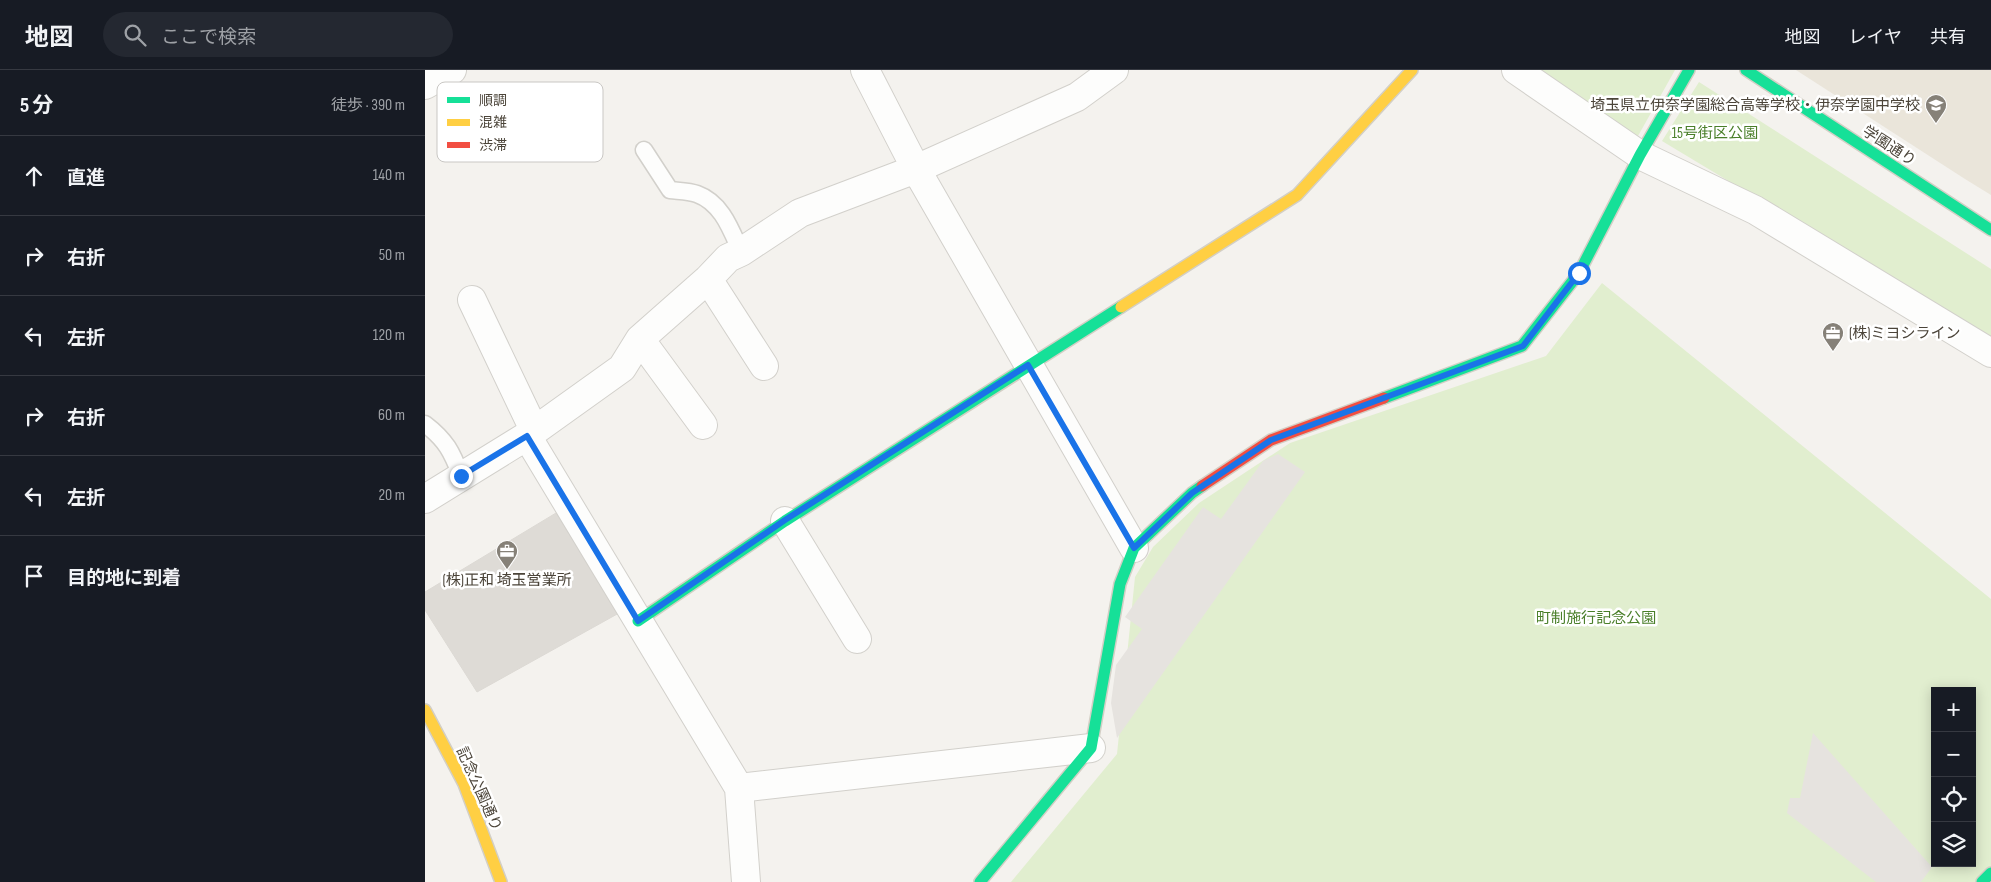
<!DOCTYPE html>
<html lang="ja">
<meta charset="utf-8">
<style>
body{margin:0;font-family:"Sofia Sans Condensed","Noto Sans JP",sans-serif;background:#242831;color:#f1f3f6}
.controls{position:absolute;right:15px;bottom:15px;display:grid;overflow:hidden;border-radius:0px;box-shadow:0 2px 12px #0003}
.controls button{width:45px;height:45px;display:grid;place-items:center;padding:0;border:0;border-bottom:1px solid #363941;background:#171b24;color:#f1f3f6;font:25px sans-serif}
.stop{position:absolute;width:15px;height:15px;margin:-11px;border:4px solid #1a73e8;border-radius:50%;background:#fff}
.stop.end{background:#1a73e8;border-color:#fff;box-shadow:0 1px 5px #0008}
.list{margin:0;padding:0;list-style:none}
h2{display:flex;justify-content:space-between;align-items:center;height:65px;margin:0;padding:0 20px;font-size:21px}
h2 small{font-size:16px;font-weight:400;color:#9ea1a6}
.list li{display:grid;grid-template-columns:32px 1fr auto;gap:15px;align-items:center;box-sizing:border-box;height:80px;padding:0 20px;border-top:1px solid #363941}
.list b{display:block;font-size:19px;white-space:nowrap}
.list em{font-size:16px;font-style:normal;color:#9ea1a6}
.icon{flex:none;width:28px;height:28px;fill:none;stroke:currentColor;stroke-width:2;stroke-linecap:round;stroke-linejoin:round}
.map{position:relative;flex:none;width:1566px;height:812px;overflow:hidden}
header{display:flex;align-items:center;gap:30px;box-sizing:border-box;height:70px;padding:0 25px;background:#171b24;border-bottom:1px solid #363941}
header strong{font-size:24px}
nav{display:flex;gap:28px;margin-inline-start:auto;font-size:18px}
.search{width:350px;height:45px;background:#242831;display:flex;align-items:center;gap:12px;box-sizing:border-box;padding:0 18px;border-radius:28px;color:#9ea1a6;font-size:19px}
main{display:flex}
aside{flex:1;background:#171b24}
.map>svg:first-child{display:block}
</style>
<header>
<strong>地図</strong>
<div class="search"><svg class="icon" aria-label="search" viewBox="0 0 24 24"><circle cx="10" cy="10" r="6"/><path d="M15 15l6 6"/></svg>ここで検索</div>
<nav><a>地図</a><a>レイヤ</a><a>共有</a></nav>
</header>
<main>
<aside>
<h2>5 分<small>徒歩 · 390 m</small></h2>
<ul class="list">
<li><svg class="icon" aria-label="ahead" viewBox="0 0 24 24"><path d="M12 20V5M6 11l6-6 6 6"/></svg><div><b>直進</b></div><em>140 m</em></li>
<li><svg class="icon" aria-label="right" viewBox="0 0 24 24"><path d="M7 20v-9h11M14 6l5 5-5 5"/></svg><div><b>右折</b></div><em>50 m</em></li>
<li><svg class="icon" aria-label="left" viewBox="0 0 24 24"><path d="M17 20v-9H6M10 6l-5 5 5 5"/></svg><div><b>左折</b></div><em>120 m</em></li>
<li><svg class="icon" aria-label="right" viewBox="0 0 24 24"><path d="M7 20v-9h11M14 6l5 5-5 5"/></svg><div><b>右折</b></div><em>60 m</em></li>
<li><svg class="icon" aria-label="left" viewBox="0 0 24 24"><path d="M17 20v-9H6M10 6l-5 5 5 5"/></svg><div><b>左折</b></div><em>20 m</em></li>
<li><svg class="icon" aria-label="arrive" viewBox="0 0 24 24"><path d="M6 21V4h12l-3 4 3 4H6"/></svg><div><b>目的地に到着</b></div></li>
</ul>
</aside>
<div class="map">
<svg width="1566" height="812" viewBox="0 0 1566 812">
<rect width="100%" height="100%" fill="#f4f2ee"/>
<path fill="#eae5da" d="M 1371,0 L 1566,0 L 1566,125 L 1540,109 Z"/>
<path fill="#e1eecf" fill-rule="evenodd" d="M 1113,0 L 1250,0 L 1213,66 Z
M 1274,12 L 1566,199 L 1566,269 L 1237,71 Z
M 1177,213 L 1566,529 L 1566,812 L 586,812 L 692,684 L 710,507 L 728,477 L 774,433 L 865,373 L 1121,286 ZM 1510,621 L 1547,621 L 1547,793 L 1510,793 Z"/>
<path fill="#e6e3df" d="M 853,384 L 880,402 L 692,668 L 686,633 L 691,595 L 717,559 L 700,547 L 778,437 L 796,449 L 838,391 Z
M 1388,663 L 1507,797 L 1496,812 L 1451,812 L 1362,743 L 1365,728 L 1375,728 Z"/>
<path fill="#dedbd6" stroke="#dcd9d4" d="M 131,443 L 194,543 L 52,622 L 0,540 L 0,522 Z"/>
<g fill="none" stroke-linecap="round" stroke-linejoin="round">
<g stroke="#d2d0cb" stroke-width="19">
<path id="lane" d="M 219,80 L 245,120 C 253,121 264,121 272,124 C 297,133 306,160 316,182
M 0,354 C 21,370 27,382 36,406"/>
</g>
<g stroke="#d2d0cb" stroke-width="30">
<path id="street" d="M 440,0 L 491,99 L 709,478
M 1091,0 L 1215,85 L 1330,140 L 1566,283
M 0,15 L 27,0
M 283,209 L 339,296
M 47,230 L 109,360
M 215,269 L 278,355
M 102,366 L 314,718 L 321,812
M 0,429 L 102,366 L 197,298 L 215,269 L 283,209 L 303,188 L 316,182 L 375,143 L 491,99 L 652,27 L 689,0
M 360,451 L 432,569
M 314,718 L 666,678"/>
</g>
<g stroke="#d3cfc5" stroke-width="14">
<path id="fast" d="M 1321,0 L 1566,160
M 959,328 L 1097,276 L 1154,203 L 1215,85 L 1264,0
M 213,551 L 360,451 L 696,237
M 555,812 L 666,678 L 695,514 L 709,478 L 767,423 L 777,416
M 1557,812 L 1566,803"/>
</g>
<g stroke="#d3cfc5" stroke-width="14">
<path id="slow" d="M 696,237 L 872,125 L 987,0
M 0,640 L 39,714 L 76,812"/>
</g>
<g stroke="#d3cfc5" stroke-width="14">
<path id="jam" d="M 777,416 L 846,370 L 959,328"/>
</g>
<use href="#lane" stroke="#fdfdfc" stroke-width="16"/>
<use href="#street" stroke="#fdfdfc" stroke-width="28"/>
<use href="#fast" stroke="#16e098" stroke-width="11"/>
<use href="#slow" stroke="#ffcf43" stroke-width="11"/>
<use href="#jam" stroke="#f24e42" stroke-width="11"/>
</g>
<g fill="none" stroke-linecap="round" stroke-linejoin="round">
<path stroke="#1a73e8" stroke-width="6" d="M 36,406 L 102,366 L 213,551 L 360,450 L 603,295 L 709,478 L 767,423 L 846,370 L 1098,276 L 1154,203"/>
</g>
<defs>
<g id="school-pin" transform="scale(1.125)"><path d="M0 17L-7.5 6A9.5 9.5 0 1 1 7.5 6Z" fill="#868178" stroke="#fff"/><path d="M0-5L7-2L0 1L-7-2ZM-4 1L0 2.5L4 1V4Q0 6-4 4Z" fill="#fff"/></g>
<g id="office-pin" transform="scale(1.125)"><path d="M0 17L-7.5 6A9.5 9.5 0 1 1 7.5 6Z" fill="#868178" stroke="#fff"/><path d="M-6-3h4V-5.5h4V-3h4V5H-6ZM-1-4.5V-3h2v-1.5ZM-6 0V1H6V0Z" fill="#fff"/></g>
</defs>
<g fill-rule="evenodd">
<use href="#school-pin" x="1511" y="35"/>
<use href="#office-pin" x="1408" y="263"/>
<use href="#office-pin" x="82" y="481"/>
</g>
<g text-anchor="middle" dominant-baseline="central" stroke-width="5" stroke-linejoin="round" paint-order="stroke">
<g font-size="15" fill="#4b4439" stroke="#fff" text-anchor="end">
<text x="1495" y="35">埼玉県立伊奈学園総合高等学校・伊奈学園中学校</text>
<text x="1424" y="263" text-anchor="start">(株)ミヨシライン</text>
<text x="82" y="510" text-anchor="middle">(株)正和 埼玉営業所</text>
</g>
<g font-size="15" fill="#4a7f2a" stroke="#fff">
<text x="1290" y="63">15号街区公園</text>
<text x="1171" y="548">町制施行記念公園</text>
</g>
<g font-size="15" fill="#4b4439" stroke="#fff">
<text transform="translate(1464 76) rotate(33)">学園通り</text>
<text transform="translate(54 719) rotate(66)">記念公園通り</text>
</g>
</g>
<rect x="12" y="12" width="166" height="80" rx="8" fill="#fff" stroke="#c9c7c4" stroke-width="1"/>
<rect x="22" y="27" width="23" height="6" fill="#16e098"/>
<rect x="22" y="49" width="23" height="7" fill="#ffcf43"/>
<rect x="22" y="72" width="23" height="6" fill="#f24e42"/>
<g font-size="14" fill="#4b4439">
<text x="54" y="35">順調</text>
<text x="54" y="57">混雑</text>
<text x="54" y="80">渋滞</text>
</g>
</svg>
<div class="controls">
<button>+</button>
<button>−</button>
<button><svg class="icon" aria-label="locate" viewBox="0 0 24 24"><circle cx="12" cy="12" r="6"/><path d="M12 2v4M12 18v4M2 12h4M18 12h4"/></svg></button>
<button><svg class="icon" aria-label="layers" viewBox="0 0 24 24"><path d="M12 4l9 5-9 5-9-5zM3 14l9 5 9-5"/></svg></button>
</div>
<div class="stop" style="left:1154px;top:203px"></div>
<div class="stop end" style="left:36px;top:406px"></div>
</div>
</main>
